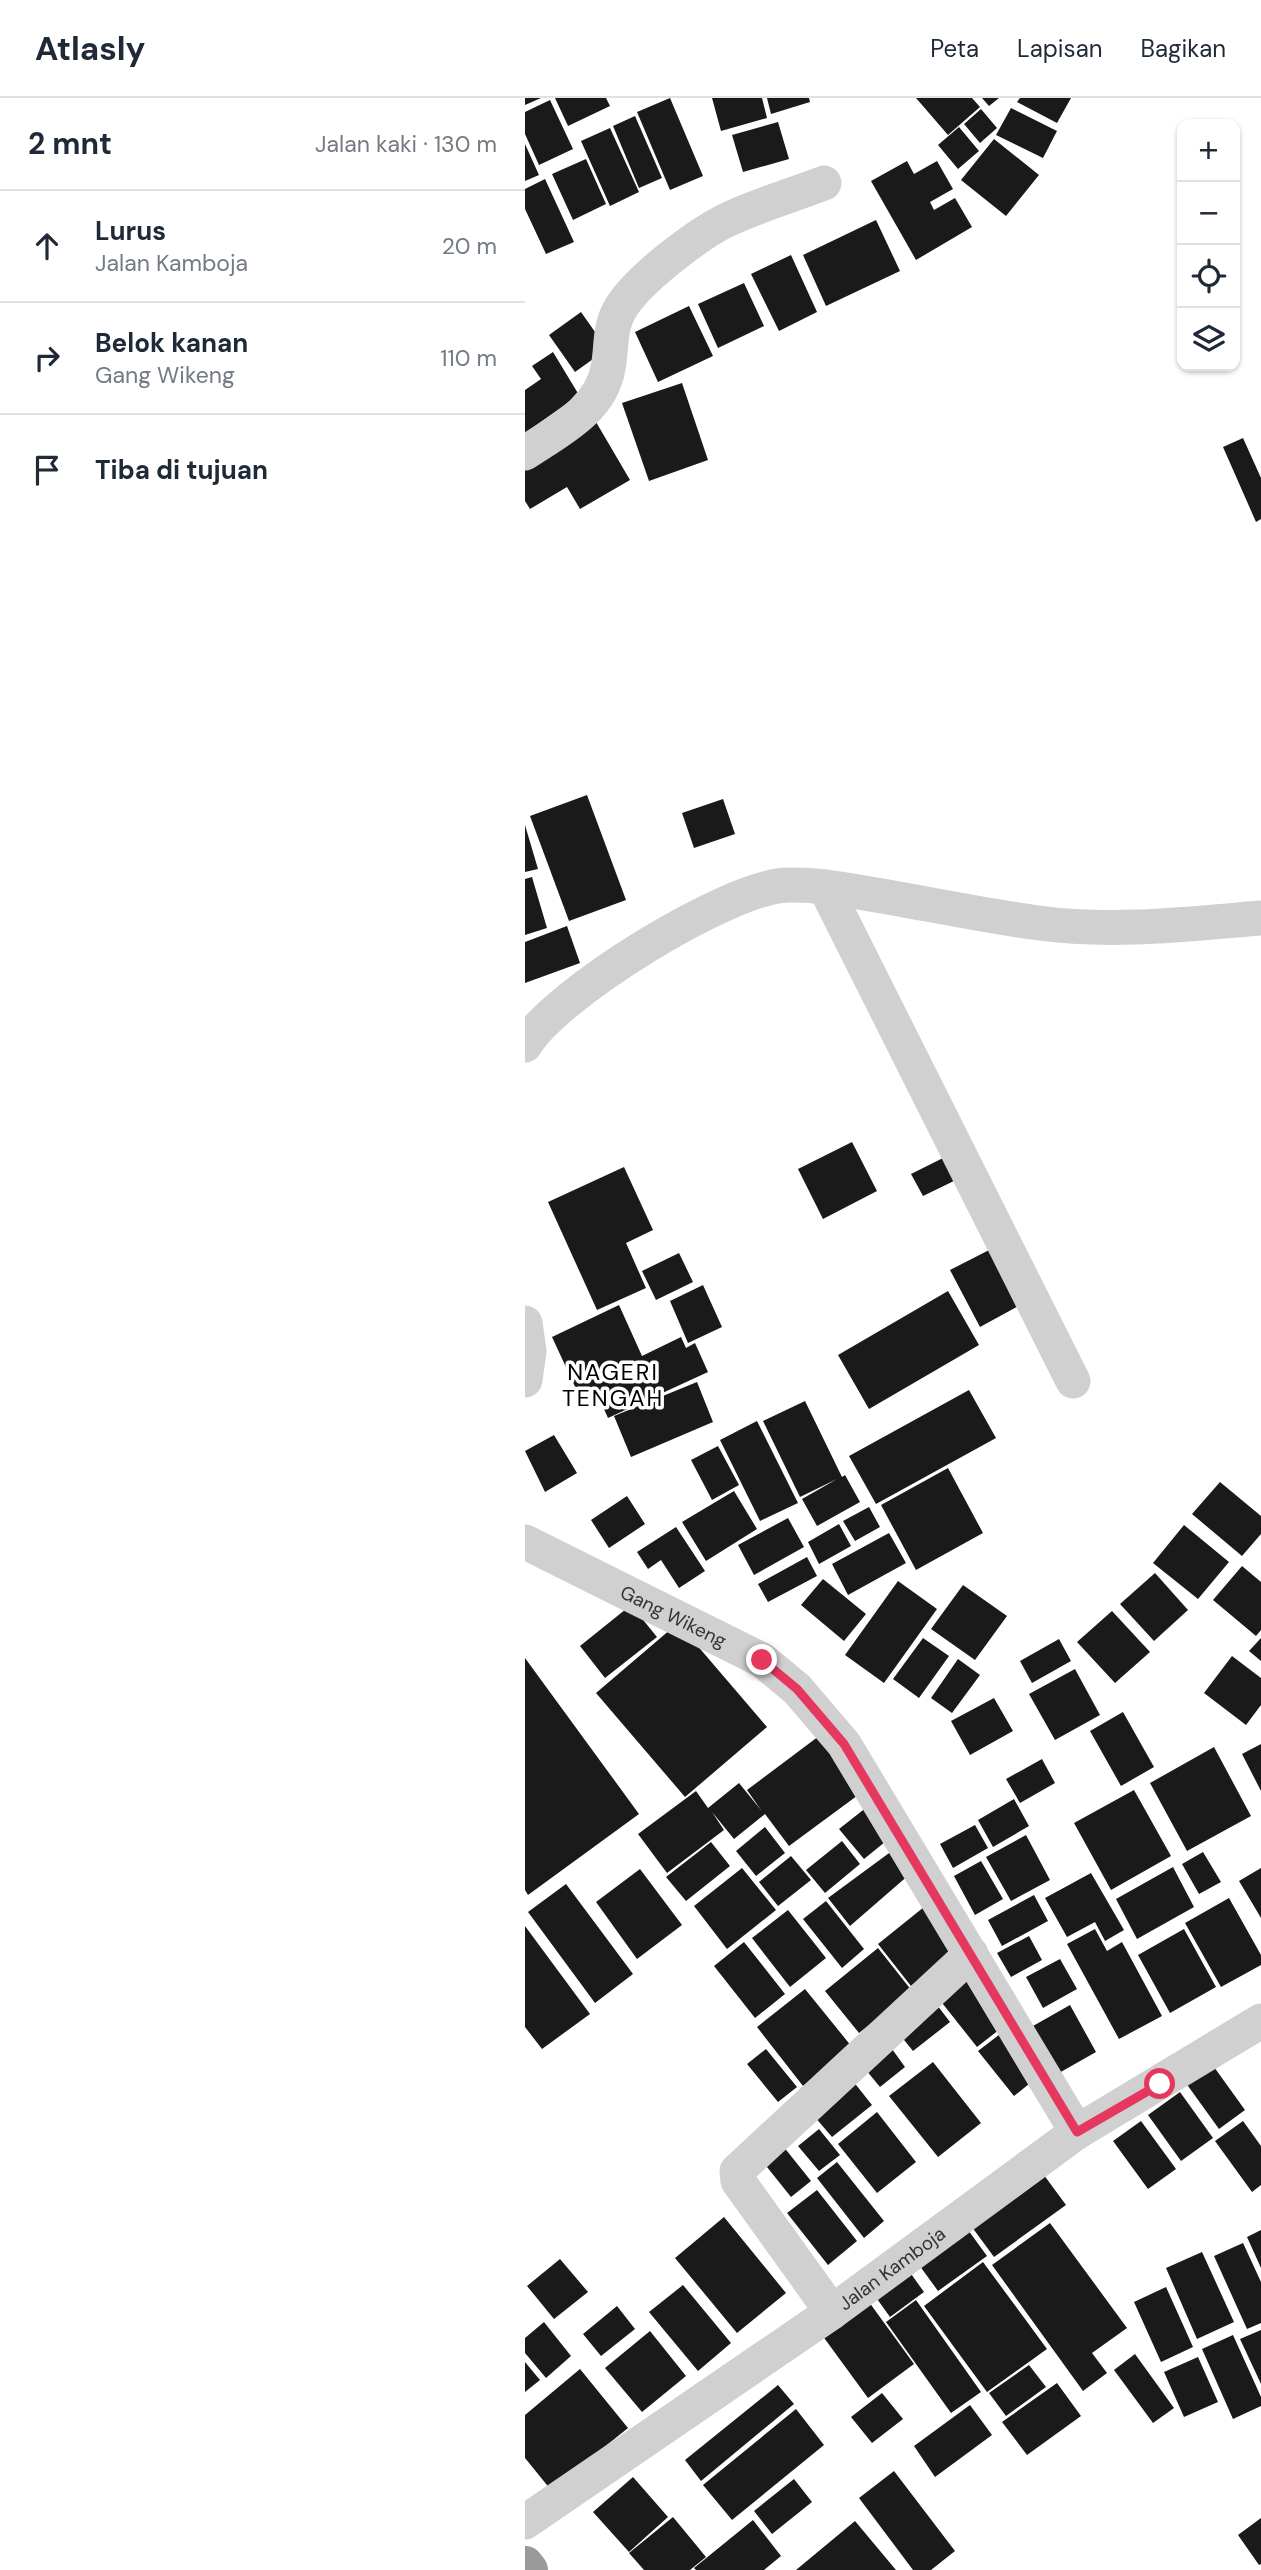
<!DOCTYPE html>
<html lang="id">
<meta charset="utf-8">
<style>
body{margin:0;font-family:"DM Sans",sans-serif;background:#f2f2f3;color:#1f2937}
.controls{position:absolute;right:21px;top:21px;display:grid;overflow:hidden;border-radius:14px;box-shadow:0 2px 5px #0004}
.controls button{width:63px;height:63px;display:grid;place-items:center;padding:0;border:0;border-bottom:2px solid #e0e1e3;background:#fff;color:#1f2937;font:35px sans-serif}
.stop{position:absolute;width:21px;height:21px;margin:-16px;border:5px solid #e6385e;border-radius:50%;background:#fff}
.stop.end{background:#e6385e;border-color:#fff;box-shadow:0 2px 7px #0008}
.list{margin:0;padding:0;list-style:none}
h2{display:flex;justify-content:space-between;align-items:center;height:91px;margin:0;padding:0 28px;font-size:30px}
h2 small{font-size:23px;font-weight:400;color:#747a83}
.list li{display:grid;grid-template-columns:46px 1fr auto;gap:21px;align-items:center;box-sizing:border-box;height:112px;padding:0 28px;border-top:2px solid #e0e1e3}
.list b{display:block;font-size:26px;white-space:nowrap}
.list p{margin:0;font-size:23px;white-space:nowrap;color:#747a83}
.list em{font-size:23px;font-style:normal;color:#747a83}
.icon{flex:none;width:38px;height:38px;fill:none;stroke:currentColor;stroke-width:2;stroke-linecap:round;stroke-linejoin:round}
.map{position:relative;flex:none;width:736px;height:2472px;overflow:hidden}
header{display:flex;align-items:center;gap:42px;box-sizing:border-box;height:98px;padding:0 35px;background:#fff;border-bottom:2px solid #e0e1e3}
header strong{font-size:33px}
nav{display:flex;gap:38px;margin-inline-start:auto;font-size:24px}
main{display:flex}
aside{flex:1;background:#fff}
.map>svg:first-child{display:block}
</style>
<header>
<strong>Atlasly</strong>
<nav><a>Peta</a><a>Lapisan</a><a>Bagikan</a></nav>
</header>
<main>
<aside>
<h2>2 mnt<small>Jalan kaki · 130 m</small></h2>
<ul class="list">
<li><svg class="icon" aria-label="ahead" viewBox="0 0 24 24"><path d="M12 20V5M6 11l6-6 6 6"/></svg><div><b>Lurus</b><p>Jalan Kamboja</p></div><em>20 m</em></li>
<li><svg class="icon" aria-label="right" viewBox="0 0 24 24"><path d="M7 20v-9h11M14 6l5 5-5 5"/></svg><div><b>Belok kanan</b><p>Gang Wikeng</p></div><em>110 m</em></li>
<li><svg class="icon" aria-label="arrive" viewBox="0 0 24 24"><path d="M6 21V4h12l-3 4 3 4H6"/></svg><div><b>Tiba di tujuan</b></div></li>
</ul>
</aside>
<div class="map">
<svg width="736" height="2472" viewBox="0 0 736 2472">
<rect width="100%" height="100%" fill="#fff"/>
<path fill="#1a1a1a" d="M 0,0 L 16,0 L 0,7 Z
M 30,0 L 81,0 L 85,8 L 43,28 Z
M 145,0 L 178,78 L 145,92 L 112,14 Z
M 187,0 L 237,0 L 242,20 L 196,33 Z
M 242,0 L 284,0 L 285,4 L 246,16 Z
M 391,0 L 447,0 L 455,9 L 423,37 Z
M 457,0 L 474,0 L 464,8 Z
M 495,0 L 546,0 L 532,25 L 492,4 Z
M 25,2 L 48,51 L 14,67 L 0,36 L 0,14 Z
M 486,10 L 532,33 L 518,60 L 471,37 Z
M 456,11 L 472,30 L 455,45 L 439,26 Z
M 110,18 L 137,80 L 114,90 L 88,28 Z
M 253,24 L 264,61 L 218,74 L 207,37 Z
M 434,29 L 454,53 L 433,71 L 413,47 Z
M 85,30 L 114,94 L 85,108 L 56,43 Z
M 469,41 L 514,77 L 481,118 L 436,82 Z
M 0,46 L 14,77 L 0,83 Z
M 61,61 L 81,106 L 48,122 L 27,76 Z
M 382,63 L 389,76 L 412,63 L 428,91 L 405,104 L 409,112 L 430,100 L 447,129 L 391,162 L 346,83 Z
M 20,81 L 49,144 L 21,156 L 0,111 L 0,91 Z
M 351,122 L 375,173 L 301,208 L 278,157 Z
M 266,157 L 292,214 L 254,233 L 226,176 Z
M 219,185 L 239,228 L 193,250 L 173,206 Z
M 164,208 L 188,258 L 133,284 L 110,234 Z
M 56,214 L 82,251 L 50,274 L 24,237 Z
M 28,254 L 54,297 L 0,335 L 0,292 L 16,281 L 7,268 Z
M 157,285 L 183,362 L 124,383 L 97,305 Z
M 71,324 L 105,382 L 55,411 L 42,389 L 5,411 L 0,403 L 0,366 Z
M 718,340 L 736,380 L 736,421 L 731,424 L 698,349 Z
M 62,697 L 101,802 L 44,823 L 5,718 Z
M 198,701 L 210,736 L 169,750 L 157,715 Z
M 0,727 L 13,771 L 0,774 Z
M 7,779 L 22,830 L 0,837 L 0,781 Z
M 42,828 L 55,865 L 0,885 L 0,844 Z
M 327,1044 L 352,1093 L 298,1121 L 273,1071 Z
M 422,1058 L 433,1081 L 398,1098 L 386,1076 Z
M 99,1069 L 128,1132 L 101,1145 L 121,1190 L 72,1212 L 23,1104 Z
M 470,1149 L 499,1205 L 455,1229 L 425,1172 Z
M 154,1155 L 168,1184 L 131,1202 L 117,1173 Z
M 178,1187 L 197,1229 L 163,1245 L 145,1203 Z
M 423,1193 L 454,1247 L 344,1311 L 313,1257 Z
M 94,1207 L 117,1258 L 156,1239 L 161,1250 L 170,1245 L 183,1274 L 83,1320 L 74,1300 L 59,1308 L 27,1239 Z
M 172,1284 L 188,1324 L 106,1359 L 89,1318 Z
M 444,1292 L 471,1340 L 351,1406 L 324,1358 Z
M 280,1303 L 317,1379 L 320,1377 L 335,1404 L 292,1428 L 277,1401 L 312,1381 L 275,1399 L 238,1323 Z
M 232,1323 L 273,1405 L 235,1423 L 195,1342 Z
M 29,1337 L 52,1375 L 20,1394 L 0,1353 Z
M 193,1348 L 214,1387 L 187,1402 L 166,1362 Z
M 423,1370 L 458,1435 L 391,1472 L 356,1407 Z
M 695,1384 L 736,1418 L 736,1436 L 717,1458 L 667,1416 Z
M 209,1393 L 232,1431 L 181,1463 L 157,1424 Z
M 102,1398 L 120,1426 L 84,1450 L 66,1422 Z
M 344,1409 L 355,1429 L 330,1443 L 318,1423 Z
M 263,1420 L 279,1449 L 229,1477 L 213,1447 Z
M 314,1426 L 326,1448 L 294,1466 L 283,1444 Z
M 659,1427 L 704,1464 L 673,1501 L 628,1465 Z
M 151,1429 L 180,1473 L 154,1490 L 136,1462 L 123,1471 L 112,1454 Z
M 364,1435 L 381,1465 L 323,1497 L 307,1466 Z
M 282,1459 L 292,1478 L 243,1504 L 233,1486 Z
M 717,1468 L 736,1484 L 736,1532 L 731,1538 L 688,1502 Z
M 630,1475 L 663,1512 L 629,1543 L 595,1506 Z
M 298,1481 L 341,1516 L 319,1543 L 276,1507 Z
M 373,1483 L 412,1511 L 359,1585 L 320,1557 Z
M 438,1487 L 482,1518 L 450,1562 L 406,1531 Z
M 106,1507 L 132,1539 L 80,1580 L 55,1548 Z
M 587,1513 L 625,1554 L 590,1585 L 552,1544 Z
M 153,1525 L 242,1629 L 160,1699 L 71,1595 Z
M 398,1540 L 424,1558 L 394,1600 L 368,1581 Z
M 736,1540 L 736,1563 L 724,1553 Z
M 534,1541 L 546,1563 L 507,1585 L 495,1563 Z
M 707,1558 L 736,1580 L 736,1607 L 721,1627 L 679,1595 Z
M 0,1560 L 114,1716 L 3,1797 L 0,1792 Z
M 433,1561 L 455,1577 L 427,1615 L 406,1600 Z
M 550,1571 L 575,1617 L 530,1642 L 504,1596 Z
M 469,1600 L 488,1633 L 445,1657 L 426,1623 Z
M 598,1614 L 629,1669 L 596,1688 L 565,1633 Z
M 302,1632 L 344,1689 L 264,1748 L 240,1716 L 209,1741 L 187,1714 L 199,1732 L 142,1775 L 113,1736 L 171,1693 L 183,1710 L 214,1685 L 236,1712 L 222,1692 Z
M 736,1646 L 736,1693 L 717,1656 Z
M 689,1649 L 726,1718 L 662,1753 L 625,1685 Z
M 517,1661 L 530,1685 L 495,1705 L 481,1681 Z
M 609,1692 L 646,1758 L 586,1792 L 549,1725 Z
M 489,1701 L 504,1728 L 468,1749 L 453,1722 Z
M 347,1705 L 371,1735 L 339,1761 L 314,1731 Z
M 450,1727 L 463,1750 L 428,1770 L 415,1746 Z
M 240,1729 L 260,1755 L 231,1778 L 211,1753 Z
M 501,1737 L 525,1782 L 486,1803 L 461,1759 Z
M 317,1743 L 335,1766 L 300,1795 L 281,1772 Z
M 186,1744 L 205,1768 L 161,1803 L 141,1779 Z
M 375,1747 L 393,1769 L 325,1828 L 303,1800 Z
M 678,1754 L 696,1784 L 674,1796 L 657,1766 Z
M 266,1758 L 286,1782 L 253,1808 L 234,1784 Z
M 456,1763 L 478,1801 L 450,1817 L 429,1778 Z
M 648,1769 L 669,1809 L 612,1841 L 591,1801 Z
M 217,1770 L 251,1812 L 202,1851 L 169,1808 Z
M 736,1770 L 736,1820 L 714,1783 Z
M 115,1771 L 157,1827 L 112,1861 L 71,1804 Z
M 566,1775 L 599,1832 L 580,1843 L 570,1824 L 542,1839 L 520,1800 Z
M 41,1786 L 108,1876 L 70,1905 L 3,1814 Z
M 509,1797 L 523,1823 L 477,1848 L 463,1822 Z
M 704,1800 L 736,1857 L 736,1867 L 696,1889 L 660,1825 Z
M 301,1803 L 339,1851 L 317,1870 L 278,1821 Z
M 404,1805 L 437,1847 L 386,1888 L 353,1846 Z
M 263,1812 L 301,1860 L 265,1889 L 227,1840 Z
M 0,1828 L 65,1916 L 17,1951 L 0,1929 Z
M 570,1831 L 582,1853 L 597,1844 L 637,1918 L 594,1941 L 542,1846 Z
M 659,1831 L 691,1889 L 645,1915 L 613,1857 Z
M 504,1838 L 517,1862 L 486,1879 L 472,1855 Z
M 219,1844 L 260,1896 L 230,1920 L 189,1868 Z
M 353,1850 L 387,1893 L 334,1935 L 300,1893 Z
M 535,1861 L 552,1891 L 518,1910 L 501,1879 Z
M 442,1871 L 484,1924 L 452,1949 L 410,1896 Z
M 280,1891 L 327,1949 L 278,1988 L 232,1929 Z
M 409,1903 L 425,1924 L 388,1953 L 371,1932 Z
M 545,1907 L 571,1954 L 534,1975 L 508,1928 Z
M 479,1933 L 515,1977 L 489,1998 L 453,1953 Z
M 241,1951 L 272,1989 L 253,2004 L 222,1966 Z
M 367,1951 L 380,1969 L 355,1989 L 341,1972 Z
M 684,1962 L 720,2012 L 694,2031 L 658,1981 Z
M 408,1964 L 456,2025 L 413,2059 L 364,1998 Z
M 324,1978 L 347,2007 L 307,2039 L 283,2011 Z
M 655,1994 L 688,2040 L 656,2063 L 623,2017 Z
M 352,2014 L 391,2064 L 352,2095 L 313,2046 Z
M 616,2023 L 651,2071 L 623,2091 L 588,2043 Z
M 718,2023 L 736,2048 L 736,2087 L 727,2094 L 690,2043 Z
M 294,2031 L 315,2057 L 294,2073 L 273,2048 Z
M 254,2043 L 286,2083 L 266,2099 L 234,2059 Z
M 312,2064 L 359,2123 L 339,2140 L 292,2080 Z
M 513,2069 L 541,2107 L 469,2159 L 441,2121 Z
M 292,2092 L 332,2143 L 303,2167 L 262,2115 Z
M 199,2119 L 261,2195 L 212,2235 L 150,2160 Z
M 438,2125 L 462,2158 L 413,2193 L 389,2160 Z
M 525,2125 L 602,2230 L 567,2255 L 582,2275 L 558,2293 L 467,2167 Z
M 736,2132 L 736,2170 L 722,2139 Z
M 718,2145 L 736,2184 L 736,2225 L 722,2231 L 689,2158 Z
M 677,2154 L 709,2224 L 672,2241 L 641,2170 Z
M 35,2161 L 63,2194 L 29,2221 L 2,2188 Z
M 458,2164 L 522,2251 L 462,2294 L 399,2208 Z
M 379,2166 L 399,2194 L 365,2219 L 345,2191 Z
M 158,2187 L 206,2245 L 173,2273 L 124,2214 Z
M 641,2189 L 668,2249 L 636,2264 L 609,2204 Z
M 391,2202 L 456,2294 L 426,2315 L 361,2224 Z
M 344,2204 L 389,2266 L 343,2300 L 297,2237 Z
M 92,2208 L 110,2231 L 76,2258 L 58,2236 Z
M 19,2224 L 46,2258 L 21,2280 L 0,2255 L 0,2240 Z
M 736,2232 L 736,2286 L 715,2241 Z
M 125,2233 L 161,2278 L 117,2314 L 80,2270 Z
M 708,2237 L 736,2299 L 736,2308 L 708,2321 L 677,2251 Z
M 610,2256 L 649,2310 L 628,2325 L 589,2272 Z
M 673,2259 L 693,2304 L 659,2319 L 639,2274 Z
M 0,2264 L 15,2282 L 0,2294 Z
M 504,2267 L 521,2289 L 481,2318 L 464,2295 Z
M 55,2271 L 103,2330 L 26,2392 L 0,2360 L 0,2317 Z
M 532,2285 L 556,2318 L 502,2357 L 477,2324 Z
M 253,2287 L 269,2306 L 176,2383 L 160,2362 Z
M 357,2295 L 378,2321 L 347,2345 L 326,2319 Z
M 445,2307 L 467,2337 L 410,2379 L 389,2348 Z
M 271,2311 L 299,2347 L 207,2422 L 178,2387 Z
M 369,2373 L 430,2453 L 406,2472 L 388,2472 L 334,2400 Z
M 108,2379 L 143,2419 L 104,2454 L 68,2414 Z
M 269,2381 L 287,2404 L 247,2436 L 229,2413 Z
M 148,2419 L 181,2459 L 165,2472 L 119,2472 L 104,2455 Z
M 736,2420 L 736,2466 L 734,2467 L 713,2437 Z
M 228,2422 L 256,2458 L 239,2472 L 171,2472 L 169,2470 Z
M 330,2423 L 371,2472 L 271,2472 Z"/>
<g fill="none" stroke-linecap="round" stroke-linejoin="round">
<g stroke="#d0d0d0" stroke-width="35">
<path d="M 0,355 C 33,333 76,312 83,270 C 87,251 84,231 94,213 C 110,183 174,135 204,121 C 234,107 268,97 299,85"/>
<path d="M 300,789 L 548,1283"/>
<path d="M 0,947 C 30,896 204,788 263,787 C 294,786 326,793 357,798 C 409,807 462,818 514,825 C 588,835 662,826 736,820"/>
<path d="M 0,1225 L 4,1253 L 0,1282"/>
<path id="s1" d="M 0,1444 L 237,1562 L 272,1591 L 319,1646 L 552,2034"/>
<path d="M 307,2214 L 213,2083 L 212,2073 L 446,1856"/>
<path id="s2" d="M 0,2424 L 307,2214 L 552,2034 L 736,1923"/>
</g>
<path stroke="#9a9a9a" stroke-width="38" d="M 0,2467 L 4,2472"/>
</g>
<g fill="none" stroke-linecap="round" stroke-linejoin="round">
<path stroke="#e6385e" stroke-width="9" d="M 237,1562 L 272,1591 L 319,1646 L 552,2034 L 635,1986"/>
</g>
<g text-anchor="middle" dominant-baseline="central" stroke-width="7" stroke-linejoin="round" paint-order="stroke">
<g font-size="19" fill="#333" stroke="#fff">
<text stroke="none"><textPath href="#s1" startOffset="166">Gang Wikeng</textPath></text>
<text stroke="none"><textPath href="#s2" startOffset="446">Jalan Kamboja</textPath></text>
</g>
<g font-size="23" letter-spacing="2" fill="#000" stroke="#fff">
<text x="88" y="1274">NAGERI<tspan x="88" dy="26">TENGAH</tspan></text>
</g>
</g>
</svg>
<div class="controls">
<button>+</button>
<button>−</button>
<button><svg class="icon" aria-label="locate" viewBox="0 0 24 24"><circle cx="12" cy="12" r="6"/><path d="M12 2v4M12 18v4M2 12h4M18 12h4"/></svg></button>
<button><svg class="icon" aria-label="layers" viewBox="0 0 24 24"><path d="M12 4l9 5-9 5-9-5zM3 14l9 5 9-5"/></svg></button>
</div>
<div class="stop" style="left:635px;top:1986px"></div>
<div class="stop end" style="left:237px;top:1562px"></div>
</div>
</main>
